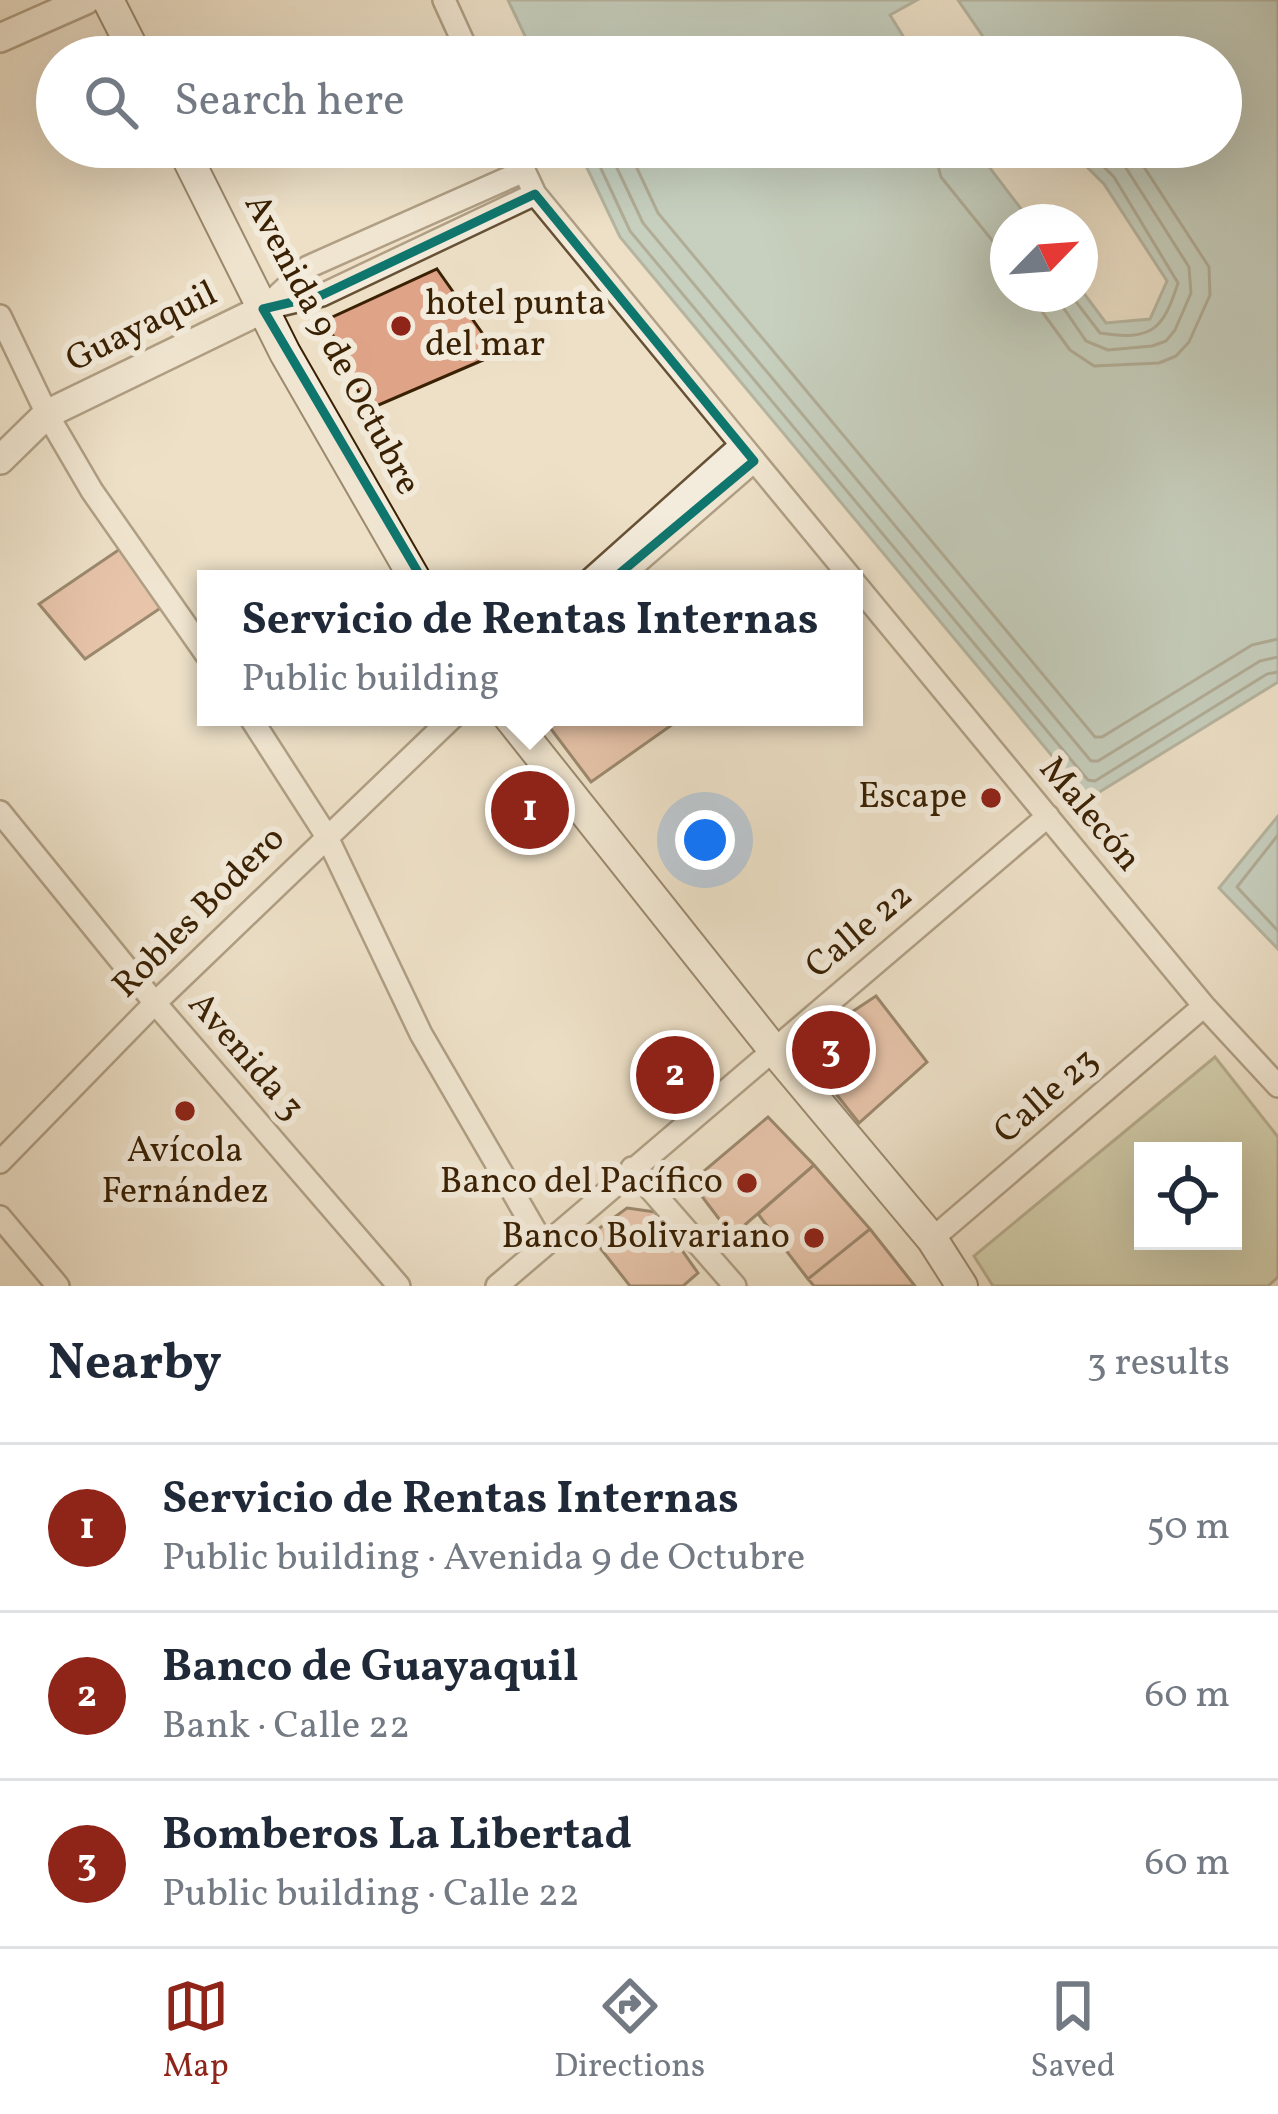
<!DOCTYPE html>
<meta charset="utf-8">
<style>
body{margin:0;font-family:Vollkorn,serif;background:#f6f6f7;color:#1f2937}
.controls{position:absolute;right:36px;bottom:36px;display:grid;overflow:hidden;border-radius:0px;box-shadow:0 12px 48px #0002}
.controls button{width:108px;height:108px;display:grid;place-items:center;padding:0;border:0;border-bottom:3px solid #e0e1e3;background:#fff;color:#1f2937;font:60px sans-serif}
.compass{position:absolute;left:990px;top:204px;width:108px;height:108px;border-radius:50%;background:#fff;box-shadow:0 12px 48px #0002;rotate:65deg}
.you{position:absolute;left:705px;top:840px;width:42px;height:42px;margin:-30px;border:9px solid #fff;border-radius:50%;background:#1a73e8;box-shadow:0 0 0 18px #1a73e833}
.badge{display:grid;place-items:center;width:78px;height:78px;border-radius:50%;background:#8f2418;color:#fff;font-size:39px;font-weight:700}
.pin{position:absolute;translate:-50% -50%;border:6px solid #fff;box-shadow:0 3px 12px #0006}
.popup{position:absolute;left:197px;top:570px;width:666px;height:156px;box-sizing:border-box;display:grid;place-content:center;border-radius:0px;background:#fff;filter:drop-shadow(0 3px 9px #0005);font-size:39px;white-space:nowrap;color:#747a83}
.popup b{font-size:45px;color:#1f2937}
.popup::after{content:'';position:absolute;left:50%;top:100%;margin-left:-24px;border:24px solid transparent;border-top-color:#fff}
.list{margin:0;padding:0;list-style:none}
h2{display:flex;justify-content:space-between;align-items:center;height:156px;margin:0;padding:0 48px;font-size:51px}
h2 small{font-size:39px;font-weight:400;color:#747a83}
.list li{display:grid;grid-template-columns:78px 1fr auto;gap:36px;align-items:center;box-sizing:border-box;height:168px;padding:0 48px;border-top:3px solid #e0e1e3}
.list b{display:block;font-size:45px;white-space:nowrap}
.list p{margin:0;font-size:39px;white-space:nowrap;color:#747a83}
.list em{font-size:39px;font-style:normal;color:#747a83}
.icon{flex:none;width:66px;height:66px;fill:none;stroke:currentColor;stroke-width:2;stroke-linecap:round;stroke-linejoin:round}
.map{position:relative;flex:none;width:1278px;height:1286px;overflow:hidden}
.search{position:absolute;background:#fff;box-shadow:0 12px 48px #0002;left:36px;right:36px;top:36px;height:132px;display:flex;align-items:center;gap:30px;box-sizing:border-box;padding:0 42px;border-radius:66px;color:#747a83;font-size:45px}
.sheet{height:660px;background:#fff}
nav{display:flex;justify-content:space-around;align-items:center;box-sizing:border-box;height:168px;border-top:3px solid #e0e1e3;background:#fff;font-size:33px;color:#747a83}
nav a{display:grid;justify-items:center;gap:6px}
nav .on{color:#8f2418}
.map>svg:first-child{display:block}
</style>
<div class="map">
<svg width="1278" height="1286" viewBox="0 0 1278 1286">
<rect width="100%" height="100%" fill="#ede0c7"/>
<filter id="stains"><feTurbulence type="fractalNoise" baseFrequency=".00167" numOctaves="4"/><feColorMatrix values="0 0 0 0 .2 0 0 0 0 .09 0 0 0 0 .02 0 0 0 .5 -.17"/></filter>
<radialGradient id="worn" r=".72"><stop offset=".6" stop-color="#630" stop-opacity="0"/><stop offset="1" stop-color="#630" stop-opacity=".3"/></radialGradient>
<path fill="#b8c296" stroke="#79724c" stroke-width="3" fill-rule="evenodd" d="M 1215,1057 L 1278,1137 L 1278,1277 L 1268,1286 L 993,1286 L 974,1256 ZM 1143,1151 L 1233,1151 L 1233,1241 L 1143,1241 Z"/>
<path fill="#99bdb7" stroke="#737f6f" stroke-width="3" d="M 508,0 L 917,0 L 890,15 L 916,57 L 535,57 Z
M 958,0 L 1278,0 L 1278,682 L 1088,799 L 620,237 L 577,147 L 974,147 L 1031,222 L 1008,222 L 1008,294 L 1080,294 L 1080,288 L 1106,323 L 1150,319 L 1167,281 L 1104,184 L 1067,147 L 1221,147 L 1221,57 L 997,57 Z
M 1278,816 L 1278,949 L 1219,888 Z"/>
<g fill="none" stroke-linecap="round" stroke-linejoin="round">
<path stroke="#6a6f5d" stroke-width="3" d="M 591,147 L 630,231 L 1088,780 L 1095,781 L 1267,674 L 1278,672
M 607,147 L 643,223 L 1091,761 L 1098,761 L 1260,661 L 1278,657
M 627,147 L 658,213 L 1095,737 L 1102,737 L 1252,645 L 1278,639
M 933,147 L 941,177 L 1008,260
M 1036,294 L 1043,313 L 1070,350 L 1094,366 L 1159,363 L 1176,356 L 1189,342 L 1210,295 L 1209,267 L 1131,147
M 1054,294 L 1086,341 L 1108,350 L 1152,346 L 1166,341 L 1175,330 L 1191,293 L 1189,267 L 1126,168 L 1105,147
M 1070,294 L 1100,333 C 1152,341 1163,330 1178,283 L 1114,177 L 1084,147
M 1278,835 L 1237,887 L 1278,931"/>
</g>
<path fill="#dfa388" stroke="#3a2103" stroke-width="3" d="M 437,269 L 497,354 L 367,410 L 326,320 Z
M 120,549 L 168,603 L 85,659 L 39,604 Z
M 542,717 L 683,717 L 591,782 Z
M 876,996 L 927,1062 L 859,1123 L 799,1047 Z
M 768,1117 L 814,1165 L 732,1236 L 691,1182 Z
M 814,1165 L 870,1229 L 808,1279 L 758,1214 Z
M 627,1208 L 655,1212 L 698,1273 L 683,1286 L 630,1286 L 590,1235 Z
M 870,1229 L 915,1286 L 814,1286 L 808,1279 Z"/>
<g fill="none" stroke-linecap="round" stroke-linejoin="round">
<g stroke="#675134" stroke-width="26">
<path id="minor" d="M 444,0 L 470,57
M 513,147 L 535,194 L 852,579
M 263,309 L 308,267 L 524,171
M 263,309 L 322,295 L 535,194
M 0,316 L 47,414 L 92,491 L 206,654
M 591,579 L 741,445
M 618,579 L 754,461
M 854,582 L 1204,1006 L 1278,1086
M 250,717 L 326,835 L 421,1034 L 543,1244
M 0,812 L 155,1003 L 399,1286
M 0,1162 L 155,1003 L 453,717
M 632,1168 L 735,1286
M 0,1217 L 58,1286
M 932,1239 L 1204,1006
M 497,1286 L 1048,816"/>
</g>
<g stroke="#675134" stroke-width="32">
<path id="tertiary" d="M 0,38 L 86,0
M 0,460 L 47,414 L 263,309"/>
</g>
<g stroke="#3a2103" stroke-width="34">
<path id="secondary" d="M 108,0 L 137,57
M 182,147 L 285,353 L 415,579
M 509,717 L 773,1049 L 932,1239 L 962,1286"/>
</g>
<use href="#minor" stroke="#f3ebdb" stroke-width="21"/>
<use href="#tertiary" stroke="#f3ebdb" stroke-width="27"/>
<use href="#secondary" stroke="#f3ebdb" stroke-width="30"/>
</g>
<path d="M0 0H1278V1286H0ZM 535,194 L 754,461 L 485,686 L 263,309 L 322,295 Z" fill="#ede0c7" fill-opacity=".55" fill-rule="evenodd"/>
<path fill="none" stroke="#0f766e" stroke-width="9" stroke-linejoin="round" d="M 535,194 L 754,461 L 485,686 L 263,309 L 322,295 Z"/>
<g fill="#8f2418" stroke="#f3ebdb" stroke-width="4.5">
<circle cx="401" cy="326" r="12"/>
<circle cx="991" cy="798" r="12"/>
<circle cx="185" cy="1111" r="12"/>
<circle cx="747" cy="1183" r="12"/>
<circle cx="814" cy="1238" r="12"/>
</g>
<g text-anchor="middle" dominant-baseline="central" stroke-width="12" stroke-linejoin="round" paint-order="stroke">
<g font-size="36" fill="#3a2103" stroke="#f3ebdb" text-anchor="end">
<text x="425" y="305" text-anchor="start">hotel punta<tspan x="425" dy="41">del mar</tspan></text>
<text x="967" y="798">Escape</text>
<text x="185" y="1152" text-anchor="middle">Avícola<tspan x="185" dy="41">Fernández</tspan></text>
<text x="723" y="1183">Banco del Pacífico</text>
<text x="790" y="1238">Banco Bolivariano</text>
</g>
<g font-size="36" fill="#3a2103" stroke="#f3ebdb">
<text transform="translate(142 328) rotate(-26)">Guayaquil</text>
<text transform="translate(331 345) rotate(62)">Avenida 9 de Octubre</text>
<text transform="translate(1089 815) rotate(50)">Malecón</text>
<text transform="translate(200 913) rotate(-45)">Robles Bodero</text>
<text transform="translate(860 932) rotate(-40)">Calle 22</text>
<text transform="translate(245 1057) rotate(49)">Avenida 3</text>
<text transform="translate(1047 1097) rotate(-41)">Calle 23</text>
</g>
</g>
<rect width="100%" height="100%" filter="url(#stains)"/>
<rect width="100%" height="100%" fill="url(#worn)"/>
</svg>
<div class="controls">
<button><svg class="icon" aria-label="locate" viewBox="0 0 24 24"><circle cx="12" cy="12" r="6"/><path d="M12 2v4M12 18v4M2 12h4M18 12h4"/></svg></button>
</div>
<svg class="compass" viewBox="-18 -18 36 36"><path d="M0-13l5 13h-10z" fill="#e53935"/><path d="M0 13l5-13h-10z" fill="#747a83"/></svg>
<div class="you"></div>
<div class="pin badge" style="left:530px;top:810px">1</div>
<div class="popup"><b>Servicio de Rentas Internas</b>Public building</div>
<div class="pin badge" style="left:675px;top:1075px">2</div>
<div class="pin badge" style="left:831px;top:1050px">3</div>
<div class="search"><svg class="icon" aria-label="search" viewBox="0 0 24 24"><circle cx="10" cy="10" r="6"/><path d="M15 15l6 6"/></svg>Search here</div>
</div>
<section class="sheet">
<h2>Nearby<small>3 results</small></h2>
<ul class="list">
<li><span class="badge">1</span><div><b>Servicio de Rentas Internas</b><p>Public building · Avenida 9 de Octubre</p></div><em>50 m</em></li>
<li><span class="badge">2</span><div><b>Banco de Guayaquil</b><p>Bank · Calle 22</p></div><em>60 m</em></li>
<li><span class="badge">3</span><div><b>Bomberos La Libertad</b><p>Public building · Calle 22</p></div><em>60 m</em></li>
</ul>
</section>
<nav>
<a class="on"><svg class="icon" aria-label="map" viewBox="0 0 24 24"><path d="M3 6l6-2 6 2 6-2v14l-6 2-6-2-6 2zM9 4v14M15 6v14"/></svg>Map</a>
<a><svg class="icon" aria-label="directions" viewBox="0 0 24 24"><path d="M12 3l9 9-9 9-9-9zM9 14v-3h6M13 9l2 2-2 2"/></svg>Directions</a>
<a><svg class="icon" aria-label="saved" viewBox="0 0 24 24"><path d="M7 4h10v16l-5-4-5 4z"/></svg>Saved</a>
</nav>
